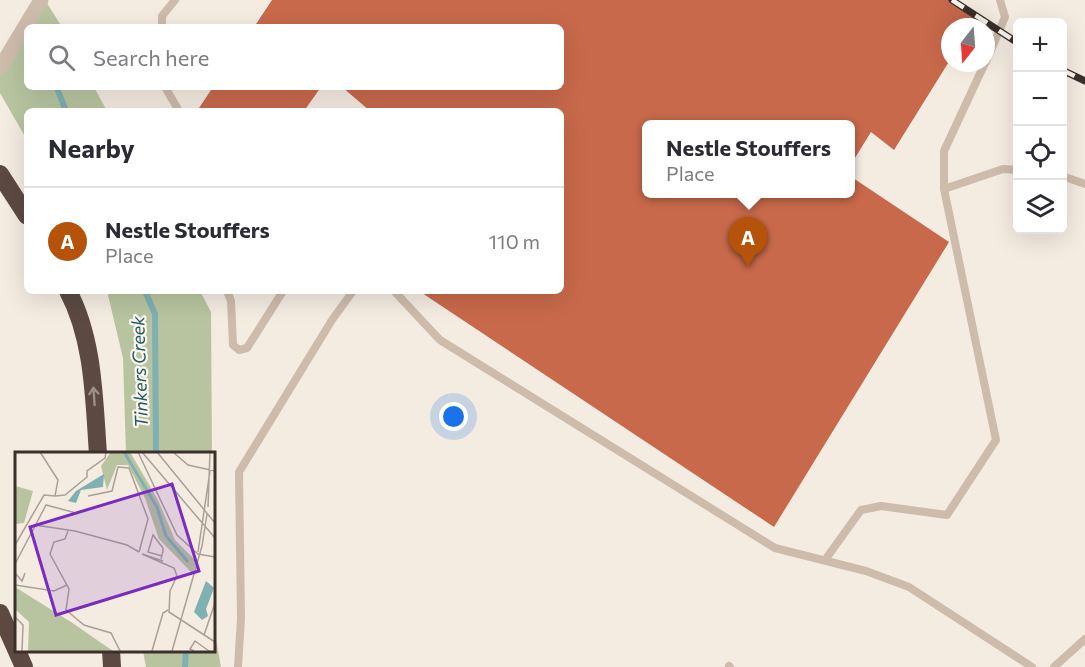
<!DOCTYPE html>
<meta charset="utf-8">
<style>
body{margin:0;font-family:Commissioner,sans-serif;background:#f2f2f3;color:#2b2b33}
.controls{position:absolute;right:18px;top:18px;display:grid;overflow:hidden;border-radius:9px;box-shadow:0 6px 24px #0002}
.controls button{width:54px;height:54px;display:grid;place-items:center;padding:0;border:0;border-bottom:2px solid #e1e1e2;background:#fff;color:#2b2b33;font:30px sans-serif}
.compass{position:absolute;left:941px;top:18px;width:54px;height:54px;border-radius:50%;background:#fff;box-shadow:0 6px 24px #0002;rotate:197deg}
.you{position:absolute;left:454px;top:417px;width:21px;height:21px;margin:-15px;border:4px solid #fff;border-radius:50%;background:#1a73e8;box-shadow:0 0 0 9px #1a73e833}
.badge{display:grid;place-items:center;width:39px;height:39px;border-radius:50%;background:#b45309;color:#fff;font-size:20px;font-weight:700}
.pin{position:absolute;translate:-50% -50px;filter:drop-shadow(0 2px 3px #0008)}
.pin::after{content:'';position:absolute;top:32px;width:21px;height:18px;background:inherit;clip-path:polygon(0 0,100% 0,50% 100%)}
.popup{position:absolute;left:642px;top:120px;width:213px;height:78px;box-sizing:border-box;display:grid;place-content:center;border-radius:9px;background:#fff;filter:drop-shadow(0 2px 4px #0005);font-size:20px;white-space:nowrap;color:#7c7c81}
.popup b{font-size:22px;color:#2b2b33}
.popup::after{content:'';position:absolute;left:50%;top:100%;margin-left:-12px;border:12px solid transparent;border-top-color:#fff}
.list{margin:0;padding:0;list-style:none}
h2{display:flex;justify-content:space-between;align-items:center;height:78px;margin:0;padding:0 24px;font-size:26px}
h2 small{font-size:20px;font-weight:400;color:#7c7c81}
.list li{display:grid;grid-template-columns:39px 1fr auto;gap:18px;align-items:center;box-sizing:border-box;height:108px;padding:0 24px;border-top:2px solid #e1e1e2}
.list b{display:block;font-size:22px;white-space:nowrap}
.list p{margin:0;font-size:20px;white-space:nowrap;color:#7c7c81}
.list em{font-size:20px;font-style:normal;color:#7c7c81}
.icon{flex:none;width:33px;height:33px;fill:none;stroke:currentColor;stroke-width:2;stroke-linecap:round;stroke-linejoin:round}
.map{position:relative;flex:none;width:1085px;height:667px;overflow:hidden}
.search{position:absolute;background:#fff;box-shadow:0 6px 24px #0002;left:24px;top:24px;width:540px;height:66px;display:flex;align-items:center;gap:15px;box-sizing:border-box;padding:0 21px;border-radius:9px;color:#7c7c81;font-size:22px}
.panel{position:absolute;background:#fff;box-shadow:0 6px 24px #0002;left:24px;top:108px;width:540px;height:186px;border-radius:9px}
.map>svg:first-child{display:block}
</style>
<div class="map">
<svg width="1085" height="667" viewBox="0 0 1085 667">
<rect width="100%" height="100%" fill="#f4ebe1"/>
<path fill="#b8c4a0" d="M 41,0 L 45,0 L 62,27 L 27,27 L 27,87 L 94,87 L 107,111 L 27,111 L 27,140 L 0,93 L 0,68 Z
M 107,291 L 200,291 L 211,312 L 212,454 L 126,454 L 123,358 Z
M 213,557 L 214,628 L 221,667 L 146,667 L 143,651 L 213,650 Z"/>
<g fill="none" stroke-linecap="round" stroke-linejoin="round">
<path stroke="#7fb0b2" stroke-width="6" d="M 58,91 L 66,111
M 145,291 L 155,314 L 156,454
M 185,667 L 186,650"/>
</g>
<path fill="#c8694b" d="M 272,0 L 951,0 L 978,16 L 971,27 L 950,27 L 950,60 L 894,150 L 871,132 L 850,166 L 850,124 L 646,124 L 646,194 L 850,194 L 850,176 L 949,242 L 774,527 L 419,291 L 561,291 L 561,111 L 370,111 L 342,87 L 561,87 L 561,27 L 254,27 Z
M 213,87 L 321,87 L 304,111 L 197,111 Z"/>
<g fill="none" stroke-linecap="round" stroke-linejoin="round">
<path stroke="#cdbbac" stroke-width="8" d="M 162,27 L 162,16 L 175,0
M 986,62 L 1005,17 L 1000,0
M 165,87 L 179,111
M 1062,176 L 1085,184
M 944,189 L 1003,169 L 1018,170
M 227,291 L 231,301 L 233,345 L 239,350 L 247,348 L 283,291
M 394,291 L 440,340 L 775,548 L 866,571 L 909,587 L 1032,667
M 825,560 L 861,510 L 881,506 L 947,515 L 996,440 L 944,189 L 944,151 L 985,63
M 729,666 L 730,667
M 238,667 L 241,618 L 239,472 L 332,320 L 353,291
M 1054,667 L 1085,639"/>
<path stroke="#cdbbac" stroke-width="15" d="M 0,68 L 41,0"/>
<path stroke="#5c4a42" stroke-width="18" d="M 0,174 L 27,216
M 68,291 C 94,340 94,400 98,454
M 0,613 L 24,667
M 111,650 L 112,667"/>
<g stroke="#3b302b" stroke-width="7">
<path id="rail" d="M 952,0 L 1018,43
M 1062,70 L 1085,81"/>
</g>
<use href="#rail" stroke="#fbf5ee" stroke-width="4.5" stroke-dasharray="14" stroke-linecap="butt"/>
</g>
<defs><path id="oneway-shaft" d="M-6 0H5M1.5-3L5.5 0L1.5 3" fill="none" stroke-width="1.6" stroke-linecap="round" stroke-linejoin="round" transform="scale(1.5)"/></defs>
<use stroke="#9c8e87" href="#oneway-shaft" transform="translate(94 396) rotate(-94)"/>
<g text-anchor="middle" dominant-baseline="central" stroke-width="4.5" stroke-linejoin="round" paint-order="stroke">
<g font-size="18" font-style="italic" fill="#1f5a5e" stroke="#fbf5ee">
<text transform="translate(139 372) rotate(-92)">Tinkers Creek</text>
</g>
</g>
<g transform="translate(15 452)">
<rect width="200" height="200" fill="#f4ebe1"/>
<path d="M 96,0 L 115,0 L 143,48 L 160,88 L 181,109 L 178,122 L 144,87 L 130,46 L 113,13 L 102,13 L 92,38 L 86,14 ZM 0,34 L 18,39 L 9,71 L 0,72 ZM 0,135 L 56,170 L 98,199 L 13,199 L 14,170 L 0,157 Z" fill="#b8c4a0"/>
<path d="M 89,22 L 88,35 L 66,38 L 61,51 L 53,49 L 61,39 ZM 191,129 L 199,136 L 191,157 L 193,164 L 187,168 L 179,160 Z" fill="#7fb0b2"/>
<path fill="none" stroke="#7fb0b2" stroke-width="3" d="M 109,0 L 142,55 L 151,84 L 173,110"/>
<path fill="none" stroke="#aaa098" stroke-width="1.5" d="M 123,0 L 162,83 L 183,102 L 200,105M 127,0 L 200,86M 142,0 L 200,71M 158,0 L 173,13 L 200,19M 40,44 L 50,43 L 72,25 L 72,19 L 90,6 L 91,0M 73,44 L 97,39 L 103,15 L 114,16 L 133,67 L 124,100M 193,55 L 195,0M 20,73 L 60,79 L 112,93 L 124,100M 53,79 L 50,87 L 39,90 L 35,102 L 54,137 L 51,158 L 69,173 L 96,181 L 105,199M 0,93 L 29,43 L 40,44 L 43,28 L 25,0M 183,100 L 195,19M 146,107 L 148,99 L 148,96 L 138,83 L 133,100 L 147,104M 148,109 L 127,102 L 159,116 L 162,124 L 155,139 L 154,160 L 200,190M 0,112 L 31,53 L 61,61M 0,121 L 7,129 L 10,121M 0,133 L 39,139 L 52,133M 0,165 L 8,173 L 7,199M 189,183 L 200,151M 137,199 L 148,161 L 153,158M 157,199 L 187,94 L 192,62M 179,199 L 175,197 L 180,189 L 194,199"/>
<path fill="#7b2cbf" fill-opacity="0.15" stroke="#7b2cbf" stroke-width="3" d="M 157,32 L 184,119 L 41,163 L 15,75 Z"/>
<rect width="200" height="200" fill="none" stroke="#3b302b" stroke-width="3"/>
</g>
</svg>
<div class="controls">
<button>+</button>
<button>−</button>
<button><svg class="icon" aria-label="locate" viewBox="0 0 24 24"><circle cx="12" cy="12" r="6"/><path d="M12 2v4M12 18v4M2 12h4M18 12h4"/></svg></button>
<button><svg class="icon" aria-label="layers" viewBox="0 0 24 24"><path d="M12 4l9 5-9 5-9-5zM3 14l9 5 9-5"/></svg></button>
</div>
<svg class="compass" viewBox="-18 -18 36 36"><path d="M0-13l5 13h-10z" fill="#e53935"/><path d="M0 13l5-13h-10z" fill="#7c7c81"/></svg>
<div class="you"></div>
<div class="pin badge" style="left:748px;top:267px">A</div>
<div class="popup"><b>Nestle Stouffers</b>Place</div>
<div class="search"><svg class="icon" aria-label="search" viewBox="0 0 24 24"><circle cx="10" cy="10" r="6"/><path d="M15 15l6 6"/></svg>Search here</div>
<section class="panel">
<h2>Nearby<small></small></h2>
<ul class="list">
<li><span class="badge">A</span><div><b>Nestle Stouffers</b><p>Place</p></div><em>110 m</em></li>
</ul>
</section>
</div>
